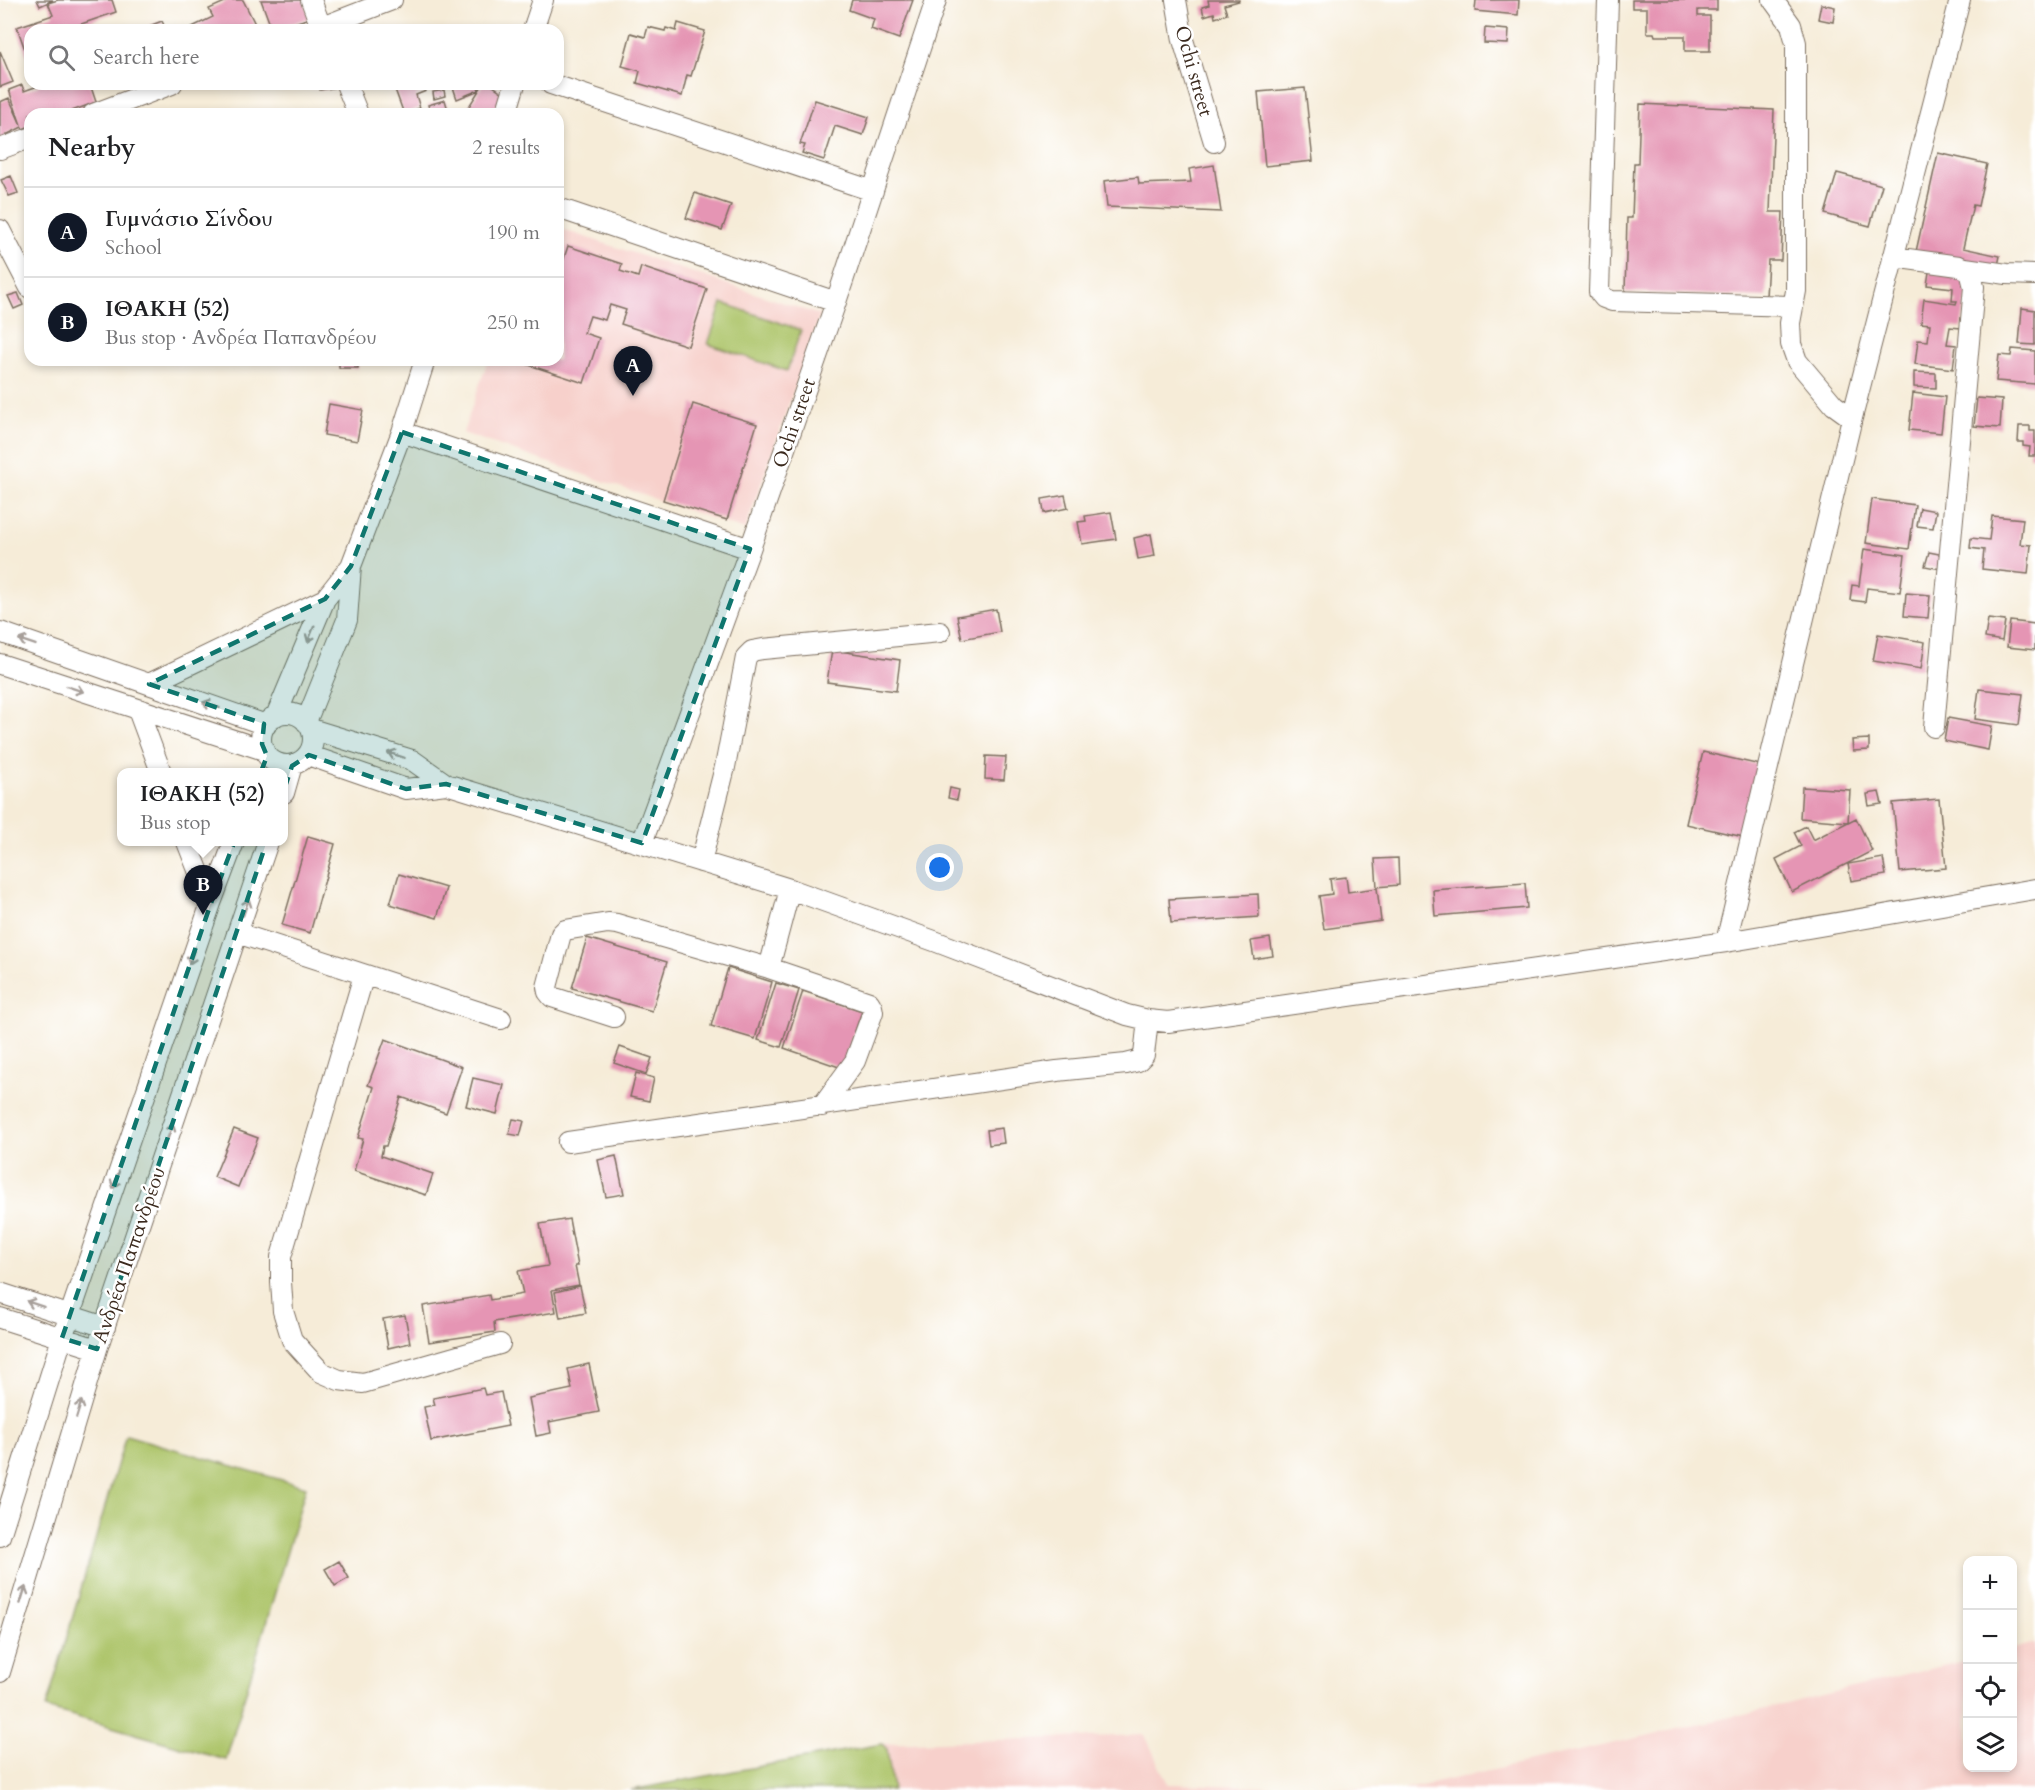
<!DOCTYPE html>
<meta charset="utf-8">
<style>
body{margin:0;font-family:Cardo,serif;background:#f6f6f6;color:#202124}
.controls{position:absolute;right:18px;bottom:18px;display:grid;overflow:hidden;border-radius:12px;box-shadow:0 3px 9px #0003}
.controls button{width:54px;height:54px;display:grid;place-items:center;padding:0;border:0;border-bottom:2px solid #e0e0e0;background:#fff;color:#202124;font:30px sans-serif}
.you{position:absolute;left:940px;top:868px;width:21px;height:21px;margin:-15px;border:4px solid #fff;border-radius:50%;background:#1a73e8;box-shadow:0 0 0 9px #1a73e833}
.badge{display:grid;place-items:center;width:39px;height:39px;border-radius:50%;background:#111827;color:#fff;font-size:20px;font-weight:700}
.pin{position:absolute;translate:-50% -50px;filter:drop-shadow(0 2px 3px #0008)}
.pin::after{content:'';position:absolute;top:32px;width:21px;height:18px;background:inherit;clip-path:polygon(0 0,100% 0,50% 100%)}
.popup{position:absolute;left:117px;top:768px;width:171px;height:78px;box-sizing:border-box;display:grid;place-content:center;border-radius:12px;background:#fff;filter:drop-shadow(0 2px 4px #0005);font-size:20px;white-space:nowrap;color:#757577}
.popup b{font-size:22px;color:#202124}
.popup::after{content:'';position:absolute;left:50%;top:100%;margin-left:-12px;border:12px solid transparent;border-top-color:#fff}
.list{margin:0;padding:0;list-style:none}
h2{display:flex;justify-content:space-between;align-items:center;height:78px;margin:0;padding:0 24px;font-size:26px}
h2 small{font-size:20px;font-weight:400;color:#757577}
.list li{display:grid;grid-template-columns:39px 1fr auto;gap:18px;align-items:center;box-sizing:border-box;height:90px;padding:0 24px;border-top:2px solid #e0e0e0}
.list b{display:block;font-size:22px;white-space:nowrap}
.list p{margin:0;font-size:20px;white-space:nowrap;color:#757577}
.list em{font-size:20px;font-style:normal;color:#757577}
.icon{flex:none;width:33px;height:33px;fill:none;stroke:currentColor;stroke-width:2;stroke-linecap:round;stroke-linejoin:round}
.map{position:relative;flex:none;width:2035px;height:1790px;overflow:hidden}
.search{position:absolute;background:#fff;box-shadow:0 3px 9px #0003;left:24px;top:24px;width:540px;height:66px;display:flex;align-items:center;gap:15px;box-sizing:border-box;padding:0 21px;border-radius:18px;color:#757577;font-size:22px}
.panel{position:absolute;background:#fff;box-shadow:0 3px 9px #0003;left:24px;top:108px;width:540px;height:258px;border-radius:18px}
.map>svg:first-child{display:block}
</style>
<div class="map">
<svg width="2035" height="1790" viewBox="0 0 2035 1790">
<rect width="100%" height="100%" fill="#fff"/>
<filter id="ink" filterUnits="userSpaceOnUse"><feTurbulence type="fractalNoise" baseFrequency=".0167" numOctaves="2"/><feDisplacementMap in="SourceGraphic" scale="12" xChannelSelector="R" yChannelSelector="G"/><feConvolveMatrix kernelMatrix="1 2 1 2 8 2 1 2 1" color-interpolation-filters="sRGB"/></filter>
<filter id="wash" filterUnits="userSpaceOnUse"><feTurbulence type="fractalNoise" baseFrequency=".008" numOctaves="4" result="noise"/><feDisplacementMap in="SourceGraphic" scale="24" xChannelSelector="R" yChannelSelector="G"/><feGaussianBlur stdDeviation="1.35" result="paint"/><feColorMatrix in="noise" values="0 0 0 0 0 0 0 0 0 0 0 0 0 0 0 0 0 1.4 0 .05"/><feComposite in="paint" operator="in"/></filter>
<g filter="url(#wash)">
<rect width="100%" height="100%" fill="#f6ecd8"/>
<path fill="#f7d0cb" d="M 558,228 L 820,315 L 745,530 L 463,433 L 488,360 L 558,360 Z
M 2035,1643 L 2035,1790 L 631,1790 L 882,1744 L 1145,1735 L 1168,1784 L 1403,1790 L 1745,1714 L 1967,1660 L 1968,1768 L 2012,1768 L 2013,1649 Z"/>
<path fill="#adc56a" stroke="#747844" stroke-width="1.5" d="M 722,303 L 801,330 L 787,371 L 708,344 Z
M 126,1435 L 306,1487 L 226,1760 L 46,1708 Z
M 882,1744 L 887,1749 L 893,1790 L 631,1790 Z"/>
<g id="blocks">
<path fill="#e595b4" d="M 37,0 L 53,0 L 40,6 Z
M 58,0 L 112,0 L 116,12 L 64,30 L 30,30 L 30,64 L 17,27 L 53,15 L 48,3 Z
M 229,0 L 243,0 L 258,30 L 186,30 L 213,17 L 209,9 Z
M 261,0 L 304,0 L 310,18 L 272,30 Z
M 852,0 L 913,0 L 899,39 L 871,29 L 874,19 L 849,10 Z
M 1208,0 L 1239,0 L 1239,1 L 1224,5 L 1227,14 L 1215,18 L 1214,13 L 1204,16 L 1202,7 L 1209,5 Z
M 1476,0 L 1519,0 L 1518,15 L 1475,11 Z
M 1632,0 L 1717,0 L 1717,10 L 1698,10 L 1698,16 L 1710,16 L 1710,51 L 1685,51 L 1685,36 L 1655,36 L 1654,33 L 1647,33 L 1647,8 L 1632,8 Z
M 1821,4 L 1835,7 L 1833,22 L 1818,19 Z
M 162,21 L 166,30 L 139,30 Z
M 678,23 L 705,31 L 691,76 L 687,75 L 682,96 L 637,83 L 640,71 L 622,66 L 631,33 L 645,37 L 648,27 L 665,31 L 666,28 L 676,31 Z
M 1485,28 L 1509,30 L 1508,44 L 1484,43 Z
M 0,51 L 13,82 L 0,87 Z
M 38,84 L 90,84 L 96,102 L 64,114 L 30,114 L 30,126 L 23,129 L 22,127 L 6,135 L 8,141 L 0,145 L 0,102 L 9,98 L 21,125 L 9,90 L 22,85 L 24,91 L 38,86 Z
M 319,84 L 332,84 L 333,88 L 320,90 Z
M 393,84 L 424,84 L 426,91 L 416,95 L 420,108 L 404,114 Z
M 452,84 L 477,84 L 479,90 L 457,99 Z
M 483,84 L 490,84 L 506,95 L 494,114 L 477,114 L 468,108 Z
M 1305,88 L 1313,161 L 1265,166 L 1258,92 Z
M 444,90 L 445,96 L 434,99 L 433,92 Z
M 445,100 L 448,110 L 431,114 L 428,105 Z
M 815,100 L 869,117 L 863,135 L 835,126 L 824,160 L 802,153 L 805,145 L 800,144 Z
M 1640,104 L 1774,110 L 1770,212 L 1783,212 L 1781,260 L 1768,260 L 1766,297 L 1625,292 L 1627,218 L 1632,218 L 1634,163 L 1638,163 Z
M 1938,153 L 1987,164 L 1978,206 L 1973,205 L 1963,248 L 2000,256 L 1997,270 L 1915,256 Z
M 1214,165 L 1221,212 L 1107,207 L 1104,181 L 1138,177 L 1139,184 L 1191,182 L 1189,169 Z
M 1837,173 L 1882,185 L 1870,226 L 1825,214 Z
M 11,176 L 18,193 L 9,196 L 1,180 Z
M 695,193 L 731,205 L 722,230 L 686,218 Z
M 568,246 L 622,264 L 620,271 L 638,277 L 641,267 L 707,289 L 688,346 L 621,324 L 626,310 L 610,305 L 605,320 L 590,316 L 584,333 L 599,338 L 584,383 L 526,364 L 527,360 L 558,360 L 558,276 Z
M 1929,272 L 1971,277 L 1961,328 L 1950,327 L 1947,344 L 1956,345 L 1953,369 L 1915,364 L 1918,340 L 1928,341 L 1930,324 L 1921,323 L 1924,299 L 1956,304 L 1957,301 L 1952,301 L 1953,288 L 1927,285 Z
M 18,293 L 23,305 L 14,309 L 8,296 Z
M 2022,308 L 2035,310 L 2035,345 L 2019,344 Z
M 2012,349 L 2035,351 L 2035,384 L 1996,381 L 1999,355 L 2011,356 Z
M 339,360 L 358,360 L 358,368 L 339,368 Z
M 1914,372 L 1936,373 L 1936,388 L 1914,387 Z
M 1913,393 L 1945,397 L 1941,433 L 1909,430 Z
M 1977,398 L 2002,400 L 2000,428 L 1974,426 Z
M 329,404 L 363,410 L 357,441 L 324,435 Z
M 693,404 L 757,424 L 727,520 L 663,500 Z
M 2019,426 L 2030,426 L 2030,431 L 2035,431 L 2035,456 L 2029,456 L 2030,447 L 2023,446 L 2023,442 L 2018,442 Z
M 1065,495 L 1068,508 L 1044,513 L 1042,499 Z
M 1872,499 L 1915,505 L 1909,549 L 1866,543 Z
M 1920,508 L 1936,511 L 1933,528 L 1917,526 Z
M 1111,512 L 1116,539 L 1082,544 L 1078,522 L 1086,521 L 1085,516 Z
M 1992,516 L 2023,519 L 2020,544 L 2031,545 L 2028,574 L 1982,569 L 1984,550 L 1970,548 L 1971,538 L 1989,540 Z
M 1151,534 L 1155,556 L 1138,559 L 1134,538 Z
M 1864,549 L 1905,555 L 1900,592 L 1867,588 L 1865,602 L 1850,600 L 1852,585 L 1859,586 Z
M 1929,552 L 1944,555 L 1940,569 L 1925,566 Z
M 1906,593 L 1930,595 L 1928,618 L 1904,616 Z
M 996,609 L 1000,632 L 962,639 L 957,616 Z
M 1988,619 L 2005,621 L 2002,641 L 1985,638 Z
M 2010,621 L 2035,624 L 2035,650 L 2007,647 Z
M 1878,634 L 1925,642 L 1921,669 L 1873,661 Z
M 832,650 L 900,660 L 896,691 L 827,682 Z
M 1979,689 L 2023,694 L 2019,725 L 1975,719 Z
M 1948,718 L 1992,726 L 1988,750 L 1944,741 Z
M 1869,739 L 1869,750 L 1853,751 L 1852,740 Z
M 1703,752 L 1765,766 L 1748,838 L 1686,824 Z
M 986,756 L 1006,757 L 1004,780 L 985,779 Z
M 1802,787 L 1850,790 L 1848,822 L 1800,818 Z
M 950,788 L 959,790 L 957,800 L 948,798 Z
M 1879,792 L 1882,804 L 1869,806 L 1867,794 Z
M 1939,799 L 1946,868 L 1900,872 L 1893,803 Z
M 1856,818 L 1872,851 L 1792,892 L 1776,859 L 1801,846 L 1794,832 L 1806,826 L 1813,840 Z
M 308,836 L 335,844 L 310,933 L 282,925 Z
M 1398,858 L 1399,885 L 1377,887 L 1375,859 Z
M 1883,858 L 1886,875 L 1851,881 L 1848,864 Z
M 399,874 L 446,888 L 437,918 L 390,904 Z
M 1346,877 L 1348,892 L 1377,888 L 1381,921 L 1324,929 L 1319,896 L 1332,894 L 1330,879 Z
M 1525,883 L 1527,908 L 1435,916 L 1433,890 Z
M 1258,894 L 1259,917 L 1171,923 L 1169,899 Z
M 587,938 L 667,962 L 652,1011 L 572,988 Z
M 1270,938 L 1273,956 L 1254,959 L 1251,941 Z
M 728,968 L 772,982 L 755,1039 L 711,1026 Z
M 776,983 L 799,990 L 781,1047 L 758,1040 Z
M 803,991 L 862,1011 L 842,1068 L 784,1048 Z
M 385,1039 L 462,1067 L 446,1113 L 401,1097 L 386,1146 L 383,1146 L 381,1156 L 433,1174 L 426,1195 L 354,1171 L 363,1139 L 358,1138 L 374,1087 L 368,1085 Z
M 620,1047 L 652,1058 L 646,1074 L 614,1063 Z
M 636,1073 L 654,1078 L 649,1101 L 630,1097 Z
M 473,1078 L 504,1085 L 497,1114 L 466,1106 Z
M 513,1119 L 524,1121 L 520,1136 L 509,1134 Z
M 1002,1128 L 1004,1143 L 989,1145 L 987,1130 Z
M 234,1129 L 258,1138 L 238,1187 L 214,1177 Z
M 616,1156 L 624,1194 L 606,1197 L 598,1160 Z
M 569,1219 L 578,1266 L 575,1266 L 579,1285 L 552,1290 L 556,1312 L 494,1322 L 495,1332 L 429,1342 L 423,1306 L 489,1295 L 490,1300 L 523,1294 L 518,1271 L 548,1266 L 540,1224 Z
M 580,1286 L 586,1313 L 560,1318 L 555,1292 Z
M 405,1315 L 410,1343 L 388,1348 L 383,1319 Z
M 589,1364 L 599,1412 L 549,1422 L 551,1433 L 536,1436 L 529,1398 L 572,1389 L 568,1369 Z
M 483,1388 L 485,1395 L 501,1392 L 508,1426 L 431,1441 L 424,1407 L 435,1405 L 433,1398 Z
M 339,1561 L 349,1578 L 335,1586 L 325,1569 Z"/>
</g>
</g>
<g filter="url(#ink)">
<use href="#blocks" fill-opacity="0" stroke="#7c6e5f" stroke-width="1.5"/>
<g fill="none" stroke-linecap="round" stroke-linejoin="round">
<g stroke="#7c6e5f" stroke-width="22">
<path id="minor" d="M 311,0 L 322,30
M 1176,0 L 1183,40 L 1214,142
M 1608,0 L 1599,292 L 1604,298 L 1612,301 L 1793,306
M 1773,0 L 1791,25 L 1796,43 L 1796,291 L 1790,323 L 1791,344 L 1797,361 L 1834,405 L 1852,418
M 314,30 L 392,0
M 533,30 L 543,0
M 346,84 L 358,114
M 551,84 L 873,191
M 93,114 L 172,84
M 506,114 L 515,84
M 0,149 L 30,138
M 558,208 L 836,302
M 0,230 L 30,288
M 1893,257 L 1959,266 L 1970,271 L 1974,287 L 1934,727
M 1965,268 L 2007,274 L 2035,275
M 402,432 L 750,549
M 0,632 L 266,725
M 0,664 L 264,750
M 149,684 L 325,599
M 138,710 L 161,772
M261 739a26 26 0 1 1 52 0a26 26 0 1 1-52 0Z
M 276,716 L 325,599 L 351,566 L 402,432 L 425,360
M 306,722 L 347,620 L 351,566
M 311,729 L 412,760 L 446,784 L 790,889 L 937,942 L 1127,1015 L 1148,1020 L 1168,1022 L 1726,942 L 2035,889
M 308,755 L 406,789 L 446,784
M 284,793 L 292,765
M 187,842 L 211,903
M 642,843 L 750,549 L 836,302 L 936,0
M 701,862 L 725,767 L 746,657 L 752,651 L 763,649 L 940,632
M 790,889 L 769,968 L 869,1002 L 872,1007 L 873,1012 L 855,1061 L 822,1106
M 237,933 L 501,1019
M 1726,942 L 1852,418 L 1960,0
M 364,975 L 281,1257 L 281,1282 L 283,1311 L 292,1340 L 321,1372 L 339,1380 L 363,1383 L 500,1344
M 614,1017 L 552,997 L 548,992 L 547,987 L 561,934 L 565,930 L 608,923 L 617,924 L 769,968
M 568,1142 L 1057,1071 L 1126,1064 L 1138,1061 L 1144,1055 L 1148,1020
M 0,1293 L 105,1327
M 0,1318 L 97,1349
M 0,1536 L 62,1338 L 211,903 L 234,842
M 0,1672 L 97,1349 L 268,842"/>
</g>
<use href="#minor" stroke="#fff" stroke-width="20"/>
</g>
<defs><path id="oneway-shaft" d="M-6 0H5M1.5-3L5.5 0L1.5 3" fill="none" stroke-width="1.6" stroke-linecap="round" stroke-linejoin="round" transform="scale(1.5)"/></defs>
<g stroke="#a79f9a">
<use href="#oneway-shaft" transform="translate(311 634) rotate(112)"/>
<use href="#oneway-shaft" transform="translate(27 642) rotate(-161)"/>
<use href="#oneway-shaft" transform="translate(75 689) rotate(19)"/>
<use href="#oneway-shaft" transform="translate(211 705) rotate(-161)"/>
<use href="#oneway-shaft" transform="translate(396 755) rotate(-162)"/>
<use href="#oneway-shaft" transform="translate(246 907) rotate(-71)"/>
<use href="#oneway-shaft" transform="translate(192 956) rotate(109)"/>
<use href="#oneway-shaft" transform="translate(170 1132) rotate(-71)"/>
<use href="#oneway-shaft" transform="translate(116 1180) rotate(109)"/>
<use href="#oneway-shaft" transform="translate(35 1304) rotate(-162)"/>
<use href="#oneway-shaft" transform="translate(79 1409) rotate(-73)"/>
<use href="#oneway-shaft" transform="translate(23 1595) rotate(-73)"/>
</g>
</g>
<path fill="#0f766e" fill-opacity="0.2" stroke="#0f766e" stroke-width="4.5" stroke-dasharray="12 8" stroke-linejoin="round" d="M 402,432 L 750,549 L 642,843 L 446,784 L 406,789 L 309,755 L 292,766 L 97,1349 L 62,1338 L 211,903 L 267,756 L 262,744 L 264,724 L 149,684 L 325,599 L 351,566 Z"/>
<g text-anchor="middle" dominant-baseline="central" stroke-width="5" stroke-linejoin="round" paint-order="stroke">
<g font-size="20" fill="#3b2a1e" stroke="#fff">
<text transform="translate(1194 71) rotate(74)">Ochi street</text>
<text transform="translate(794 423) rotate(-71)">Ochi street</text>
<text transform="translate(129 1255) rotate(-71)">Ανδρέα Παπανδρέου</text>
</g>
</g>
</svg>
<div class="controls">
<button>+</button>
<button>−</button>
<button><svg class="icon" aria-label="locate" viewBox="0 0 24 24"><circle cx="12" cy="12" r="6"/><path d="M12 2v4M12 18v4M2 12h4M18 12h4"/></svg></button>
<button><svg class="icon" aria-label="layers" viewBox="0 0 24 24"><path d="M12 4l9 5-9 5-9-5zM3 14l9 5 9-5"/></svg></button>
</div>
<div class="you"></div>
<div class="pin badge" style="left:633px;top:396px">A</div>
<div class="pin badge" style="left:203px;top:915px">B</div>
<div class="popup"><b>ΙΘΑΚΗ (52)</b>Bus stop</div>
<div class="search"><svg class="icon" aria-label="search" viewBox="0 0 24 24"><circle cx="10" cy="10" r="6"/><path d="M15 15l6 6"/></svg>Search here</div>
<section class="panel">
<h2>Nearby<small>2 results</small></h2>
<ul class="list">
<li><span class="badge">A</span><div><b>Γυμνάσιο Σίνδου</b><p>School</p></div><em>190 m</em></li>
<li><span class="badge">B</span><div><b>ΙΘΑΚΗ (52)</b><p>Bus stop · Ανδρέα Παπανδρέου</p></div><em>250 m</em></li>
</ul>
</section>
</div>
